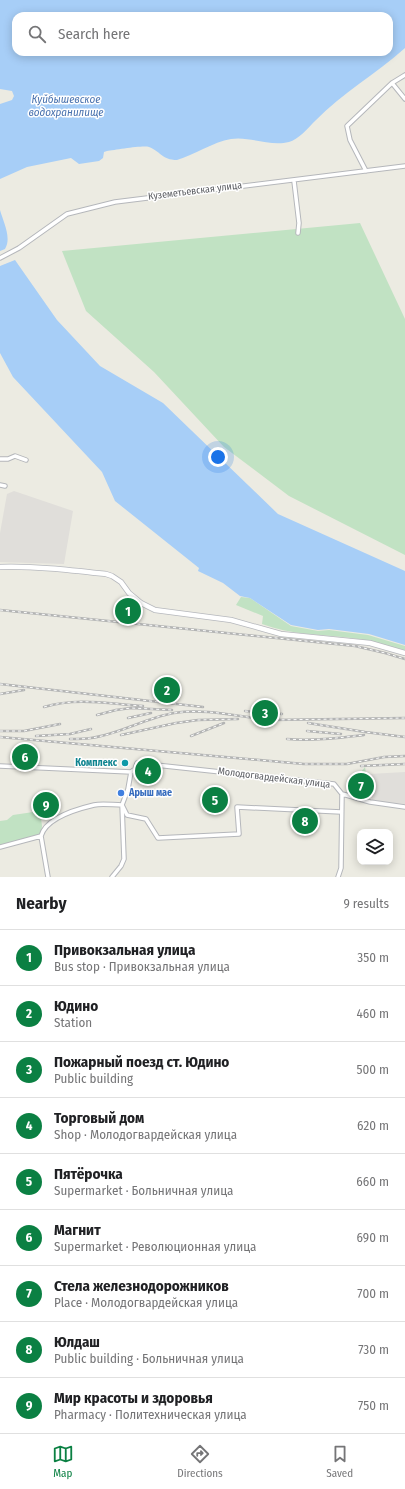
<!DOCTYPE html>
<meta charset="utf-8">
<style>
body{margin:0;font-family:"Fira Sans Condensed",sans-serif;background:#f2f2f2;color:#202124}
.controls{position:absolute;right:12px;bottom:12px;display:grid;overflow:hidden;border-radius:8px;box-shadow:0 2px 10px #0003}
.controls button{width:36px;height:36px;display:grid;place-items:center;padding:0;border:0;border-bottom:1px solid #e0e0e0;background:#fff;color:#202124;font:20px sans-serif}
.you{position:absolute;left:218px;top:457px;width:14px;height:14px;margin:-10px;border:3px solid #fff;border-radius:50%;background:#1a73e8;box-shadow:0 0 0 6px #1a73e833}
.badge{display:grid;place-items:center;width:26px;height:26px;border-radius:50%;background:#0b8043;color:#fff;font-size:13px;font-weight:700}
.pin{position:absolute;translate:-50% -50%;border:2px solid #fff;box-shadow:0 1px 4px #0006}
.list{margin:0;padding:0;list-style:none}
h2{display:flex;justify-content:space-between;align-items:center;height:52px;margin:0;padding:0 16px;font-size:17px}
h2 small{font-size:13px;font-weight:400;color:#757577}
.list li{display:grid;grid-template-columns:26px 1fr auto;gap:12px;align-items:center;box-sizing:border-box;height:56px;padding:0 16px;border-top:1px solid #e0e0e0}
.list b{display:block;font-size:15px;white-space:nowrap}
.list p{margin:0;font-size:13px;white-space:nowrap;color:#757577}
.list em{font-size:13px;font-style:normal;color:#757577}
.icon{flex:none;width:22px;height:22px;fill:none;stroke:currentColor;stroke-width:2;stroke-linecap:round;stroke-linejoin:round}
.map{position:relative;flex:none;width:405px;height:877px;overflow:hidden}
.search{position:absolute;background:#fff;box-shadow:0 2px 10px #0003;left:12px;right:12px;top:12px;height:44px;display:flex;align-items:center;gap:10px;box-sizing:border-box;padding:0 14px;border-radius:12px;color:#757577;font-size:15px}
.sheet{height:556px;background:#fff}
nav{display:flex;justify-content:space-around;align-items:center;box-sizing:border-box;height:56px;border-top:1px solid #e0e0e0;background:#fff;font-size:11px;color:#757577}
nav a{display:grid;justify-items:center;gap:2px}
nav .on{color:#0b8043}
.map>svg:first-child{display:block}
</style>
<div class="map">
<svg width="405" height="877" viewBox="0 0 405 877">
<rect width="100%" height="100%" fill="#ecebe2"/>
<path fill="#e0deda" d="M 14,491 L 73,511 L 64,564 L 0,562 L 0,533 L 7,494 Z
M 405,772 L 405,804 L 372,801 L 369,774 Z"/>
<path fill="#c1e2c3" d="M 360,223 L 405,319 L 405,555 L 289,496 L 224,447 L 154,372 L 86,311 L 62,251 Z
M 241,597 L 250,598 L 291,626 L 318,631 L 329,630 L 368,635 L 405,646 L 405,651 C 387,645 369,640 351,638 C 321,634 290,635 262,624 L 263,616 L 236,605 Z
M 365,767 L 370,799 L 347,792 L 347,790 Z
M 40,811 L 42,826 L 41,836 L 0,847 L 0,821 L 7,820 L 13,815 Z"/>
<path fill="#a7cef7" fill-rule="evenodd" d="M 0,0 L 405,0 L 405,48 C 376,74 342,93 315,121 C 308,128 298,140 289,142 C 270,147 250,136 231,139 C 213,142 194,155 177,160 C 162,160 160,151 149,147 C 143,145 115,150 107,151 L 104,152 L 103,158 L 99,161 L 79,164 L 71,158 L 27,167 L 0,179 L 0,104 L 12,100 L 14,96 L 12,91 L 0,89 ZM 16,16 L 389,16 L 389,52 L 16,52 Z
M 0,210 C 3,221 12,238 5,249 L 0,251 Z
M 15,260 L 57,320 L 100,366 L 163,403 L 278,514 L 405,571 L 405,645 L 369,634 L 329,629 L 318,630 L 291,625 L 250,598 L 240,596 L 223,583 L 198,571 L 199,568 L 115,501 L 102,472 L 13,377 L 0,353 L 0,266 Z"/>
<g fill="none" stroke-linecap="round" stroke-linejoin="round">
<g stroke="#b5b7bb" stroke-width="5.5">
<path id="street" d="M 392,83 L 405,99
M 366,171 L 350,140 L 347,126 L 392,83 L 405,75
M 294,181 L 299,223 L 298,233
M 0,258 L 19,248 L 67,214 L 115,202 L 405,166
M 0,459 L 8,459 L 15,456 L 26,460
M 0,485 L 5,486
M 0,766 L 131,772
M 0,847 L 41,836
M 48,877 L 41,836 C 46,818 77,809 94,805 C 102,803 113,805 122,805 L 127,815 L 146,819 L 158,838 L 239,834 L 237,807 L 341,812
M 112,877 L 121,866 L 124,859 L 122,805 L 128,789 L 131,772 L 135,769 L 137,763 L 334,784 L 342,794 L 346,795 L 370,802 L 405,807
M 338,877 L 341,868 L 342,794"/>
</g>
<g stroke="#b6b8bd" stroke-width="6">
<path id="secondary" d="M 0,567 C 36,566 70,570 106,574 L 112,576 L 121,582 L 129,593 L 141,603 L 155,610 L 231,620 L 281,634 L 370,643 L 405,653"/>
</g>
<use href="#street" stroke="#fff" stroke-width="3.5"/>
<use href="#secondary" stroke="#fff" stroke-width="4.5"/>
<g stroke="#b3b4b4" stroke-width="2.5">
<path id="rail" d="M 0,610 L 355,646 L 385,653 L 405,659
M 0,684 L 203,707
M 0,694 L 24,690
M 44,707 C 78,697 109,704 143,706
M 245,711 L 282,714
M 97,715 L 116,710 L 131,708 L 172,710
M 128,718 L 151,713
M 308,723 L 365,732 L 405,737
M 0,731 L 24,731 L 60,724
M 307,731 L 341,734
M 121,735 L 176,723 L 198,720 L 238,719
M 36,736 L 70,734 L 91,729
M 191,736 L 224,723
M 0,737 L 304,764 L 347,764 L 384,757 L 405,756
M 70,739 C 77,739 84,739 91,738 C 120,734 145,718 174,713 C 207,708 239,717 272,720 L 405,718
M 287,739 C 313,741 338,738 364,735
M 361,766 L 405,764"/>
</g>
<use href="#rail" stroke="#fff" stroke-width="1" stroke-dasharray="3" stroke-linecap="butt"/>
</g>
<circle fill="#0f9aa8" stroke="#fff" stroke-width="1.5" cx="125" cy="763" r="4"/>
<circle fill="#3f7fe0" stroke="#fff" stroke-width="1.5" cx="121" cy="793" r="4"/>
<g text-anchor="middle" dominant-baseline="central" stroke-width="3" stroke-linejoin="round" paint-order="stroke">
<g font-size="10" fill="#5b5d62" stroke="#fff">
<text transform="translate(195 191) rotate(-7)">Куземетьевская улица</text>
<text transform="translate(274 778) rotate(7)">Молодогвардейская улица</text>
</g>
<g font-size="10" font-weight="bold" fill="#0d838f" stroke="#fff" text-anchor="end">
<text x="117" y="763">Комплекс</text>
</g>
<g font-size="10" font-weight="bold" fill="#366cbe" stroke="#fff" text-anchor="start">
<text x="129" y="793">Арыш мае</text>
</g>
<g font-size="11" font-style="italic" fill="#4a73af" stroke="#fff">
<text x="66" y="99">Куйбышевское<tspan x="66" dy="13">водохранилище</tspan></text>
</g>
</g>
</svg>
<div class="controls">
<button><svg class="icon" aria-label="layers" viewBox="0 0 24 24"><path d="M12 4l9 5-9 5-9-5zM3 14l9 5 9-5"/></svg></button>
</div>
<div class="you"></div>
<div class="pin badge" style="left:128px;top:611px">1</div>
<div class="pin badge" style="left:167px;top:690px">2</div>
<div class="pin badge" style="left:265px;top:713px">3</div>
<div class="pin badge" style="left:148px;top:771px">4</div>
<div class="pin badge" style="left:215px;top:800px">5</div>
<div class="pin badge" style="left:25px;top:757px">6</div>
<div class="pin badge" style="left:361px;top:786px">7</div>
<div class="pin badge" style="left:305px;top:821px">8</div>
<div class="pin badge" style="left:46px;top:805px">9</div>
<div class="search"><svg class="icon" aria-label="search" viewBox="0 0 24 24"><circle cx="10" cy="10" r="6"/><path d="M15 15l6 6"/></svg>Search here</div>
</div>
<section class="sheet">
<h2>Nearby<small>9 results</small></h2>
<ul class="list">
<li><span class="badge">1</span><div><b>Привокзальная улица</b><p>Bus stop · Привокзальная улица</p></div><em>350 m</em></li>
<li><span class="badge">2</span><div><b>Юдино</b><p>Station</p></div><em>460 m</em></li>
<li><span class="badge">3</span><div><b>Пожарный поезд ст. Юдино</b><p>Public building</p></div><em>500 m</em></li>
<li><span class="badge">4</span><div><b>Торговый дом</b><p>Shop · Молодогвардейская улица</p></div><em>620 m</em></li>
<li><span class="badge">5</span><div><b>Пятёрочка</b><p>Supermarket · Больничная улица</p></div><em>660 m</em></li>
<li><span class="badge">6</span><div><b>Магнит</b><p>Supermarket · Революционная улица</p></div><em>690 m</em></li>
<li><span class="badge">7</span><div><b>Стела железнодорожников</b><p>Place · Молодогвардейская улица</p></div><em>700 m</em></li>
<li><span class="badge">8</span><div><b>Юлдаш</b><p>Public building · Больничная улица</p></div><em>730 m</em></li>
<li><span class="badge">9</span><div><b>Мир красоты и здоровья</b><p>Pharmacy · Политехническая улица</p></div><em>750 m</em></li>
</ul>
</section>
<nav>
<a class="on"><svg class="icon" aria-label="map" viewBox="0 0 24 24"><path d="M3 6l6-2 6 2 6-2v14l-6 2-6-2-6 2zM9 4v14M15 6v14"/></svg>Map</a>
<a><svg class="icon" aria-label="directions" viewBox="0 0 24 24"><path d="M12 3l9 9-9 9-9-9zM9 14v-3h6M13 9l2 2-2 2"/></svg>Directions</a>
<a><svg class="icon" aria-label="saved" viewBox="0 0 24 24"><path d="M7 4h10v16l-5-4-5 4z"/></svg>Saved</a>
</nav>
